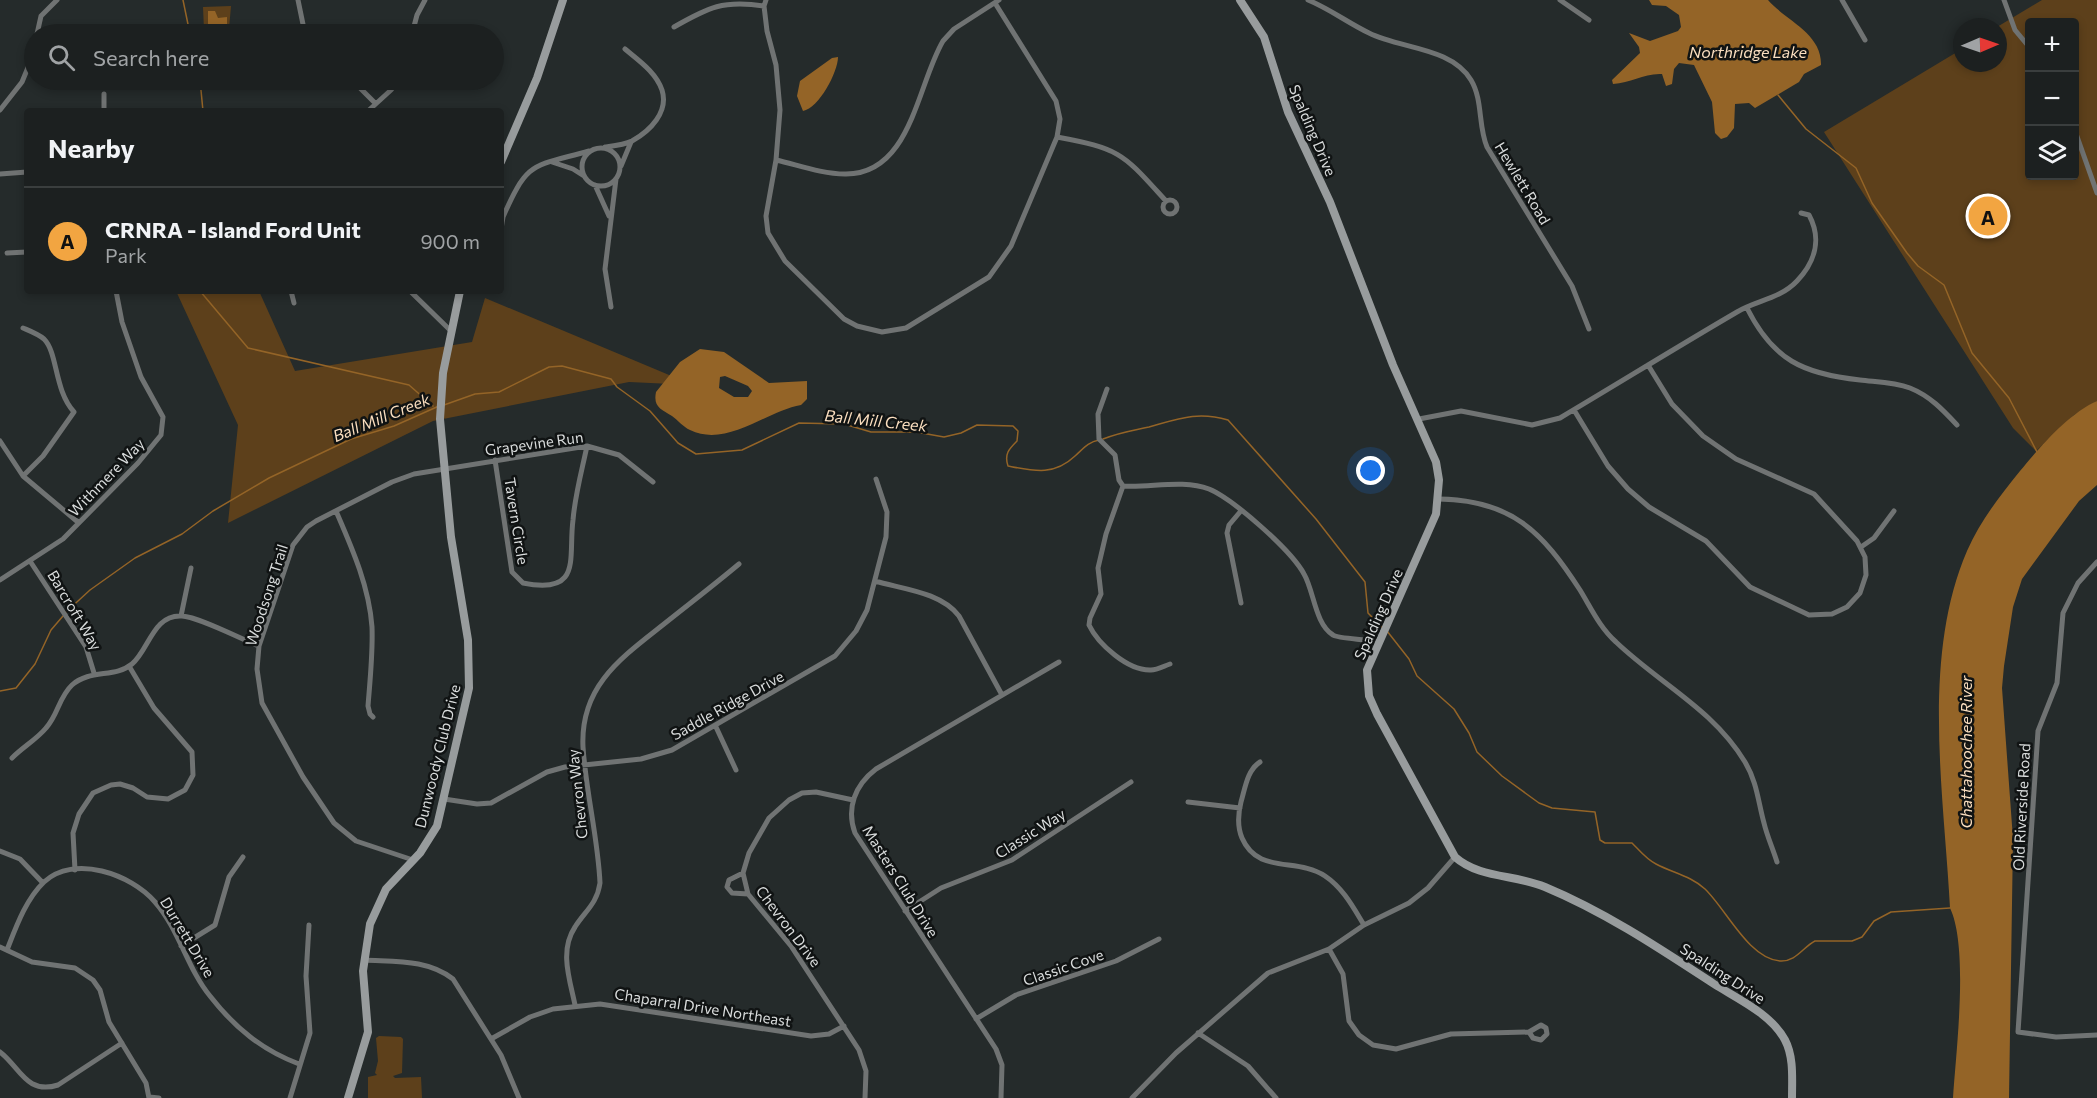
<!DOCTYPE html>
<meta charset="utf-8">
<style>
body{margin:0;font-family:Commissioner,sans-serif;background:#292d2d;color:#f1f3f6}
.controls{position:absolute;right:18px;top:18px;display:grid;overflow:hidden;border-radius:6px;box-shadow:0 3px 9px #0003}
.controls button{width:54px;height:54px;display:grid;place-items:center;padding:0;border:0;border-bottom:2px solid #3a3e3e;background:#1c2020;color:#f1f3f6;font:30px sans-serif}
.compass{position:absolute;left:1953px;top:18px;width:54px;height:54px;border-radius:50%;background:#1c2020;box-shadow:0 3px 9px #0003;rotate:88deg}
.you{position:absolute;left:1371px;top:471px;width:21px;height:21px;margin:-15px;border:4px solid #fff;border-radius:50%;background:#1a73e8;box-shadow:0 0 0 9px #1a73e833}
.badge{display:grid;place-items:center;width:39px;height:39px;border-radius:50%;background:#f2a541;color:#111;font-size:20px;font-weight:700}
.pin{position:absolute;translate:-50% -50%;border:3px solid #fff;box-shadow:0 2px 6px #0006}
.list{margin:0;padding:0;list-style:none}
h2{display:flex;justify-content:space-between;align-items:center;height:78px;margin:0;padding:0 24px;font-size:26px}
h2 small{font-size:20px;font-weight:400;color:#a0a3a5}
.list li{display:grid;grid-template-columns:39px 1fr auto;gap:18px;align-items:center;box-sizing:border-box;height:108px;padding:0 24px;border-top:2px solid #3a3e3e}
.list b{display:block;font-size:22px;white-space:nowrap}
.list p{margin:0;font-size:20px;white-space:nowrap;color:#a0a3a5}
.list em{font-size:20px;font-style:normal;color:#a0a3a5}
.icon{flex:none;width:33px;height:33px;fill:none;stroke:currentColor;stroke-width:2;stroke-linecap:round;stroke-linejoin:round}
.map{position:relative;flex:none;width:2097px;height:1098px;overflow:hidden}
.search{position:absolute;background:#1c2020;box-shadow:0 3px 9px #0003;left:24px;top:24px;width:480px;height:66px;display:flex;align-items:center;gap:15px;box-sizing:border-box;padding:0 21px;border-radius:33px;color:#a0a3a5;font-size:22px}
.panel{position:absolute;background:#1c2020;box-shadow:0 3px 9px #0003;left:24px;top:108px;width:480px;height:186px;border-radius:6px}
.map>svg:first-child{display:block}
</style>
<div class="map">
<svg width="2097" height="1098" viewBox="0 0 2097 1098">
<rect width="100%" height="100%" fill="#252b2b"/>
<path fill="#5d401b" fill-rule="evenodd" d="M 2042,0 L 2097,0 L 2097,401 L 2074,415 L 2036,451 L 2013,428 L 1824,132 L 1962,49 L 1962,63 L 1998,63 L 1997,27 ZM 2030,22 L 2074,22 L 2074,176 L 2030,176 Z
M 231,6 L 229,29 L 204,30 L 203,7 Z
M 176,291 L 259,291 L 295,371 L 472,342 L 485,298 L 693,385 L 629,382 L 433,421 L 228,523 L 238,425 Z
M 379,1036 L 401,1037 L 403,1039 L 402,1073 L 393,1076 L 395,1078 L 421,1077 L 422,1098 L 368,1098 L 368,1077 L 377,1075 L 375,1073 L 378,1061 L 376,1038 Z"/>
<path fill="#946427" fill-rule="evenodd" d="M 1649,0 L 1768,0 C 1786,21 1822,33 1821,65 L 1804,74 L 1799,82 L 1755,108 L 1749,103 L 1735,104 L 1734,128 L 1727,137 L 1721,139 L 1715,133 L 1712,102 L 1694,65 L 1679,63 L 1674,69 L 1672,84 L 1666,86 L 1662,74 C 1644,73 1631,83 1613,84 L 1612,80 L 1640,53 L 1639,47 L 1629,33 L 1650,41 L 1678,31 L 1681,27 L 1679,15 L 1666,6 L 1652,5 Z
M 208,11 L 215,11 L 218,18 L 227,17 L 227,27 L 208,26 Z
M 838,57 C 838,72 819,108 803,111 L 797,96 L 800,81 L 832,58 Z
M 700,349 L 724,352 L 769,383 L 807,381 L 807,399 L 801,405 C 766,411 727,448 690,430 C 683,427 678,420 672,416 C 661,409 653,407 656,392 L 680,362 ZM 725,376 L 748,386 L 752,391 L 748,397 L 734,397 L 719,388 L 720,377 Z
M 2097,401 L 2097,485 L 2079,501 L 2022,579 L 2013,607 L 2004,666 L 2002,688 L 2013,839 L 2009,1098 L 1953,1098 C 1956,1051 1969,948 1950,908 C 1944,794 1921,658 1967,551 C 1980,521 2000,496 2020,471 C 2039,448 2069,413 2097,401 Z"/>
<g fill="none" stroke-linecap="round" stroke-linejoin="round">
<path stroke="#946427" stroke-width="1.5" d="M 183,0 L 190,34
M 200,80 L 203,111
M 1778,95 L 1806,129 L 1856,168 L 1872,203 L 1907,253 L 1918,266 L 1944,285 L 1972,353 L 2009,398 L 2037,452
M 200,291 L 248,348 L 409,385 L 433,406
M 444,405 L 475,394 L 499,392 L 549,367 L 562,366 L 611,379 L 617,387 L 650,411 L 678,443 L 696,454 L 742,450 L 799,423 L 844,424 L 871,432 L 916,432 L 944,437 L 961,433 L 977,425 L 1013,426 L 1018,431 L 1017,441 C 1009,449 1004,454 1008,466 C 1034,471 1054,476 1075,456 C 1083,449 1088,442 1099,440
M 1103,439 C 1121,432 1131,431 1149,427 C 1178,419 1197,411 1228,420 L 1316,519 L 1365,582 L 1368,613 L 1383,628
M 66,612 L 90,590 L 135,558 L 182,534 L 213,511 L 269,478 L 351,439 L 394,426 L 439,406
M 1387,631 L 1409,659 L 1417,676 L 1454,709 L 1469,733 L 1477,752 L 1502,776 L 1539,803 L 1552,808 L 1595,812 L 1600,840 L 1605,843 L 1632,843 C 1639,850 1647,860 1656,864 C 1673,873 1691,876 1705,889 C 1726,909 1749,959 1780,961 C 1796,962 1803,947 1815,941 L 1852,941 L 1862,937 L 1874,921 L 1891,912 L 1950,908
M 0,691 L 16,688 L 35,664 L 51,630 L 63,616"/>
<path stroke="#707373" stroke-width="5" d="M 298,0 L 305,34
M 766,0 L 764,6 L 767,31 L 776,65 L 780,110 L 776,160 L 766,216 L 768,233 L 785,261 L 844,319 L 857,326 L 882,332 L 906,328 L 989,277 L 1011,246 L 1057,137 L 1060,119 L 1056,101 L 995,3
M 1308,0 C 1330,9 1348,23 1369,33 C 1401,49 1451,47 1471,80 C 1483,100 1478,126 1487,147 L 1572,286 L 1589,329
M 1560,0 L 1589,20
M 1842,0 L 1865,40
M 2004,0 L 2015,30 L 2030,48
M 674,27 C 709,7 723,0 764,6
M 37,34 L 41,16 L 57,0
M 412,34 L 417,15 L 425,0
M 352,80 L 375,103
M 0,110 L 22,82 L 34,53
M 104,111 L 104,94
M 368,111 L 391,90 L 399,80
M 2074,128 L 2097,193
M 1057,137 C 1122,149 1123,154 1166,201
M 605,147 C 613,146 624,145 632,141 C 650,131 669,112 662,90 C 656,72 638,60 625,49
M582 167a19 19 0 1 1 38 0a19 19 0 1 1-38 0Z
M 776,160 C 798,165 822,174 845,174 C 911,175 917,85 943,41 L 954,29 L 999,0
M 552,162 L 573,169 L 584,176
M 621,166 L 631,142
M 0,174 L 27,172
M 595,185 L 609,216
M1163 207a7 7 0 1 1 14 0a7 7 0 1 1-14 0Z
M 501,216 L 503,217 C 528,160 532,167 589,151
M 501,229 L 503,217
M 7,253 L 27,252
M 291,291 L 294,303
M 410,291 L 451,331
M 611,307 L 605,269 L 616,179
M 1747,308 C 1773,360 1803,374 1860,380 C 1877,382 1894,382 1910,388 C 1930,396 1943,410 1957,425
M 1107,389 L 1098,414 L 1099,439 L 1115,455 L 1119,480 L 1123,486
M 1574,410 L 1608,466 L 1628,489 L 1649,507 L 1706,541 L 1750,587 L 1809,615 L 1832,614 L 1847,607 L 1860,593 L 1866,575 L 1865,557 L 1857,541 L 1814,494 L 1736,459 L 1703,436 L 1672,404 L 1648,365
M 1419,419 L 1461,411 L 1532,425 L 1560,418 C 1619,383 1677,347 1737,312 C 1757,300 1780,299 1797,281 C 1815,262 1822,239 1809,215 L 1801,213
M 0,441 L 23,476 L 79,523
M 495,460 L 512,572 L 523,583 C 583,595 568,558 573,520 C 575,495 582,470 587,446
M 23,476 L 43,456 L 74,412 C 54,390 58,353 44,339 C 38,334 30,331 23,328
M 1123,486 C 1150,488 1183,479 1209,489 C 1233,499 1291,550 1304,574 C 1314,591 1315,624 1333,635 C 1339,639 1367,639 1377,642
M 1123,486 L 1106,534 L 1098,568 L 1101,594 L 1090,618 L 1089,625 C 1098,644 1128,671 1151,670 C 1157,670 1164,666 1170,664
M 1439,499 C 1511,500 1542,531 1580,590 C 1591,608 1600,628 1616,642 C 1660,684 1713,709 1745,762 C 1757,782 1758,801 1764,823 C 1767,836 1773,849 1777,862
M 336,511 C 352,548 369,586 372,627 C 373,653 370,680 368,706 L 370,714 L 373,717
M 1240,512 L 1229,525 L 1227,533 L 1241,603
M 1861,547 L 1874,538 L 1894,511
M 30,561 L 86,647 L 94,673
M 2097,562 L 2078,583 L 2063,613 L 2057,683 L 2038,731 L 2018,1032 L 2056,1037 L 2097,1035
M 0,580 L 63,539 L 138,463 L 161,435 L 163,417 L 141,377 L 122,322 L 116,291
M 875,581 C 902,589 941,592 959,616 L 1002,695
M 181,616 L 191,568
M 716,727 L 736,770
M 12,758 C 23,747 37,739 46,728 C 58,715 59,697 72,685 C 90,669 115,678 132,664 C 149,650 153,614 182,616 C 199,617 241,639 259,646
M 1260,762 C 1247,770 1245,789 1241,802 C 1238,814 1237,826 1242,838 C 1258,875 1297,857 1325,876 C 1343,888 1353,907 1364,925
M 444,799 L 477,804 L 491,803 L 547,772 L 565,767 L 641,759 L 672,750 L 835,656 L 856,631 L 867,610 L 886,537 L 887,512 L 876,479
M 853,800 L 816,792 L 802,793 L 789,800 L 769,818 L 749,853 L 743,873 L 748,894 L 791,946 L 859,1050 L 866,1071 L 865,1098
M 1188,802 L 1240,808
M 0,851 L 20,859 L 43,883
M 413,860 L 356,841 L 334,823 L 303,777 L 262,703 L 257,669 L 259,646 L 293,545 L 307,527 L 316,521 L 392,482 L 414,474 L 587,446 L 619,455 L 653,482
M 75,870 L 73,833 L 79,814 L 93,793 L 111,785 L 120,784 L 133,788 L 147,797 L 168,799 L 185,790 L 193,775 L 192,752 L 154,708 L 129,666
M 743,873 L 729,880 L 727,887 L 732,893 L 748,894
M 905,911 L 941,888 L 1012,860 L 1131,782
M 181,946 L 215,925 L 229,877 L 243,857
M 0,947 L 32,962 L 75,968 L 93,980 L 100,990 L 109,1022 L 146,1083 L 149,1098
M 1329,949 L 1343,974 L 1349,1021 L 1359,1035 L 1373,1045 L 1396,1049 L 1451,1034 L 1529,1032 L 1541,1025 L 1546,1028 L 1547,1034 L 1541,1040 L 1533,1038 L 1529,1032
M 7,950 C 16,927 26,899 44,882 C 74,854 131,874 155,902 C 179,929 187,968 210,996 C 235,1028 262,1050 299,1064
M 364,960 C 395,962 427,959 453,979 L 501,1055 L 519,1098
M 575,1005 C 570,980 559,951 575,927 C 585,911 597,904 600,883 C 598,838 586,793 583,747 C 580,686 621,658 664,624 C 689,604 714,585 739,564
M 976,1019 L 1016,995 L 1116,961 L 1159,939
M 1198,1033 L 1248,1066 L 1276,1098
M 491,1039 L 530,1017 L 553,1009 L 600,1004 L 811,1036 L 829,1034 L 844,1026
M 0,1052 C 20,1067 26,1095 58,1085 L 122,1043
M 149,1097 L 159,1098
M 290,1098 L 310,1033 L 306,976 L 309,925
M 1001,1098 L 1002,1065 L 996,1049 L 855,833 C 846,808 855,785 876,769 L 1059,662
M 1132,1098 L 1176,1053 L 1268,973 L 1329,949 L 1364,925 L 1409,903 L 1428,888 L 1455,857"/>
<path stroke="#989c9d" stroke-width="8" d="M 1240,0 L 1264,37 L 1288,112 L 1330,202 L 1393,365 L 1436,462 L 1439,480 L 1436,514 L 1367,670 L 1369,696 L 1377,714 L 1455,857 C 1480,879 1515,874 1545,887 C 1605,912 1659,948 1714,984 C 1738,999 1771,1014 1785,1040 C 1794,1057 1792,1079 1792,1098
M 501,162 L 537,78 L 563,0
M 348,1098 L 368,1032 L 363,971 L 370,924 L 386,889 L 420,853 L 437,826 L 469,688 L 468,640 L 451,537 L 440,419 L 443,373 L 460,291"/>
</g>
<g text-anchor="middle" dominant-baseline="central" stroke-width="5" stroke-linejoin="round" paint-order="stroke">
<g font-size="15" fill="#d9dcdc" stroke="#101313">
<text transform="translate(1313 130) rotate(67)">Spalding Drive</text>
<text transform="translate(1523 183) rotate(59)">Hewlett Road</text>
<text transform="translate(534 443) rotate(-8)">Grapevine Run</text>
<text transform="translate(106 477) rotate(-46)">Withmere Way</text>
<text transform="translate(517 521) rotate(81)">Tavern Circle</text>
<text transform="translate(266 595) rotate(-72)">Woodsong Trail</text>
<text transform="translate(75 610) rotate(59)">Barcroft Way</text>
<text transform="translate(1378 614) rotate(-66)">Spalding Drive</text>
<text transform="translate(727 705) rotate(-29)">Saddle Ridge Drive</text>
<text transform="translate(437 756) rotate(-76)">Dunwoody Club Drive</text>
<text transform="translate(577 794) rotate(-96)">Chevron Way</text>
<text transform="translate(2021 807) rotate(-87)">Old Riverside Road</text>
<text transform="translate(1030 833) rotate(-32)">Classic Way</text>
<text transform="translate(901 881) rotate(58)">Masters Club Drive</text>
<text transform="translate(789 926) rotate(53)">Chevron Drive</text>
<text transform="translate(188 937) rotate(59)">Durrett Drive</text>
<text transform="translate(1063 967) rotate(-19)">Classic Cove</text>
<text transform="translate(1723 973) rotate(33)">Spalding Drive</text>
<text transform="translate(703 1007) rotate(9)">Chaparral Drive Northeast</text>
</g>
<g font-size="16" font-style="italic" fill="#fadebf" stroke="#101313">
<text x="1748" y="51">Northridge Lake</text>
<text transform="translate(381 417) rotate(-22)">Ball Mill Creek</text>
<text transform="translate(876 420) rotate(6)">Ball Mill Creek</text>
<text transform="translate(1965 752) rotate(-90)">Chattahoochee River</text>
</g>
</g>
</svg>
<div class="controls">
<button>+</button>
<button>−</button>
<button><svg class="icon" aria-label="layers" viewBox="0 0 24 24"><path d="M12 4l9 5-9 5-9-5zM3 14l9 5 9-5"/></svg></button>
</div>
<svg class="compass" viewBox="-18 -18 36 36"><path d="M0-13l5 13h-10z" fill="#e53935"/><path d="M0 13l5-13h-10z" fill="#a0a3a5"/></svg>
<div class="you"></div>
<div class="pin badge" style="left:1988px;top:216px">A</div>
<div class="search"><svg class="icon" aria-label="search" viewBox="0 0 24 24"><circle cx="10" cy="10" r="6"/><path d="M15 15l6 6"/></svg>Search here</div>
<section class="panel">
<h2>Nearby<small></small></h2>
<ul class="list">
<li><span class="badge">A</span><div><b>CRNRA - Island Ford Unit</b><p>Park</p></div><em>900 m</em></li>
</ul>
</section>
</div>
